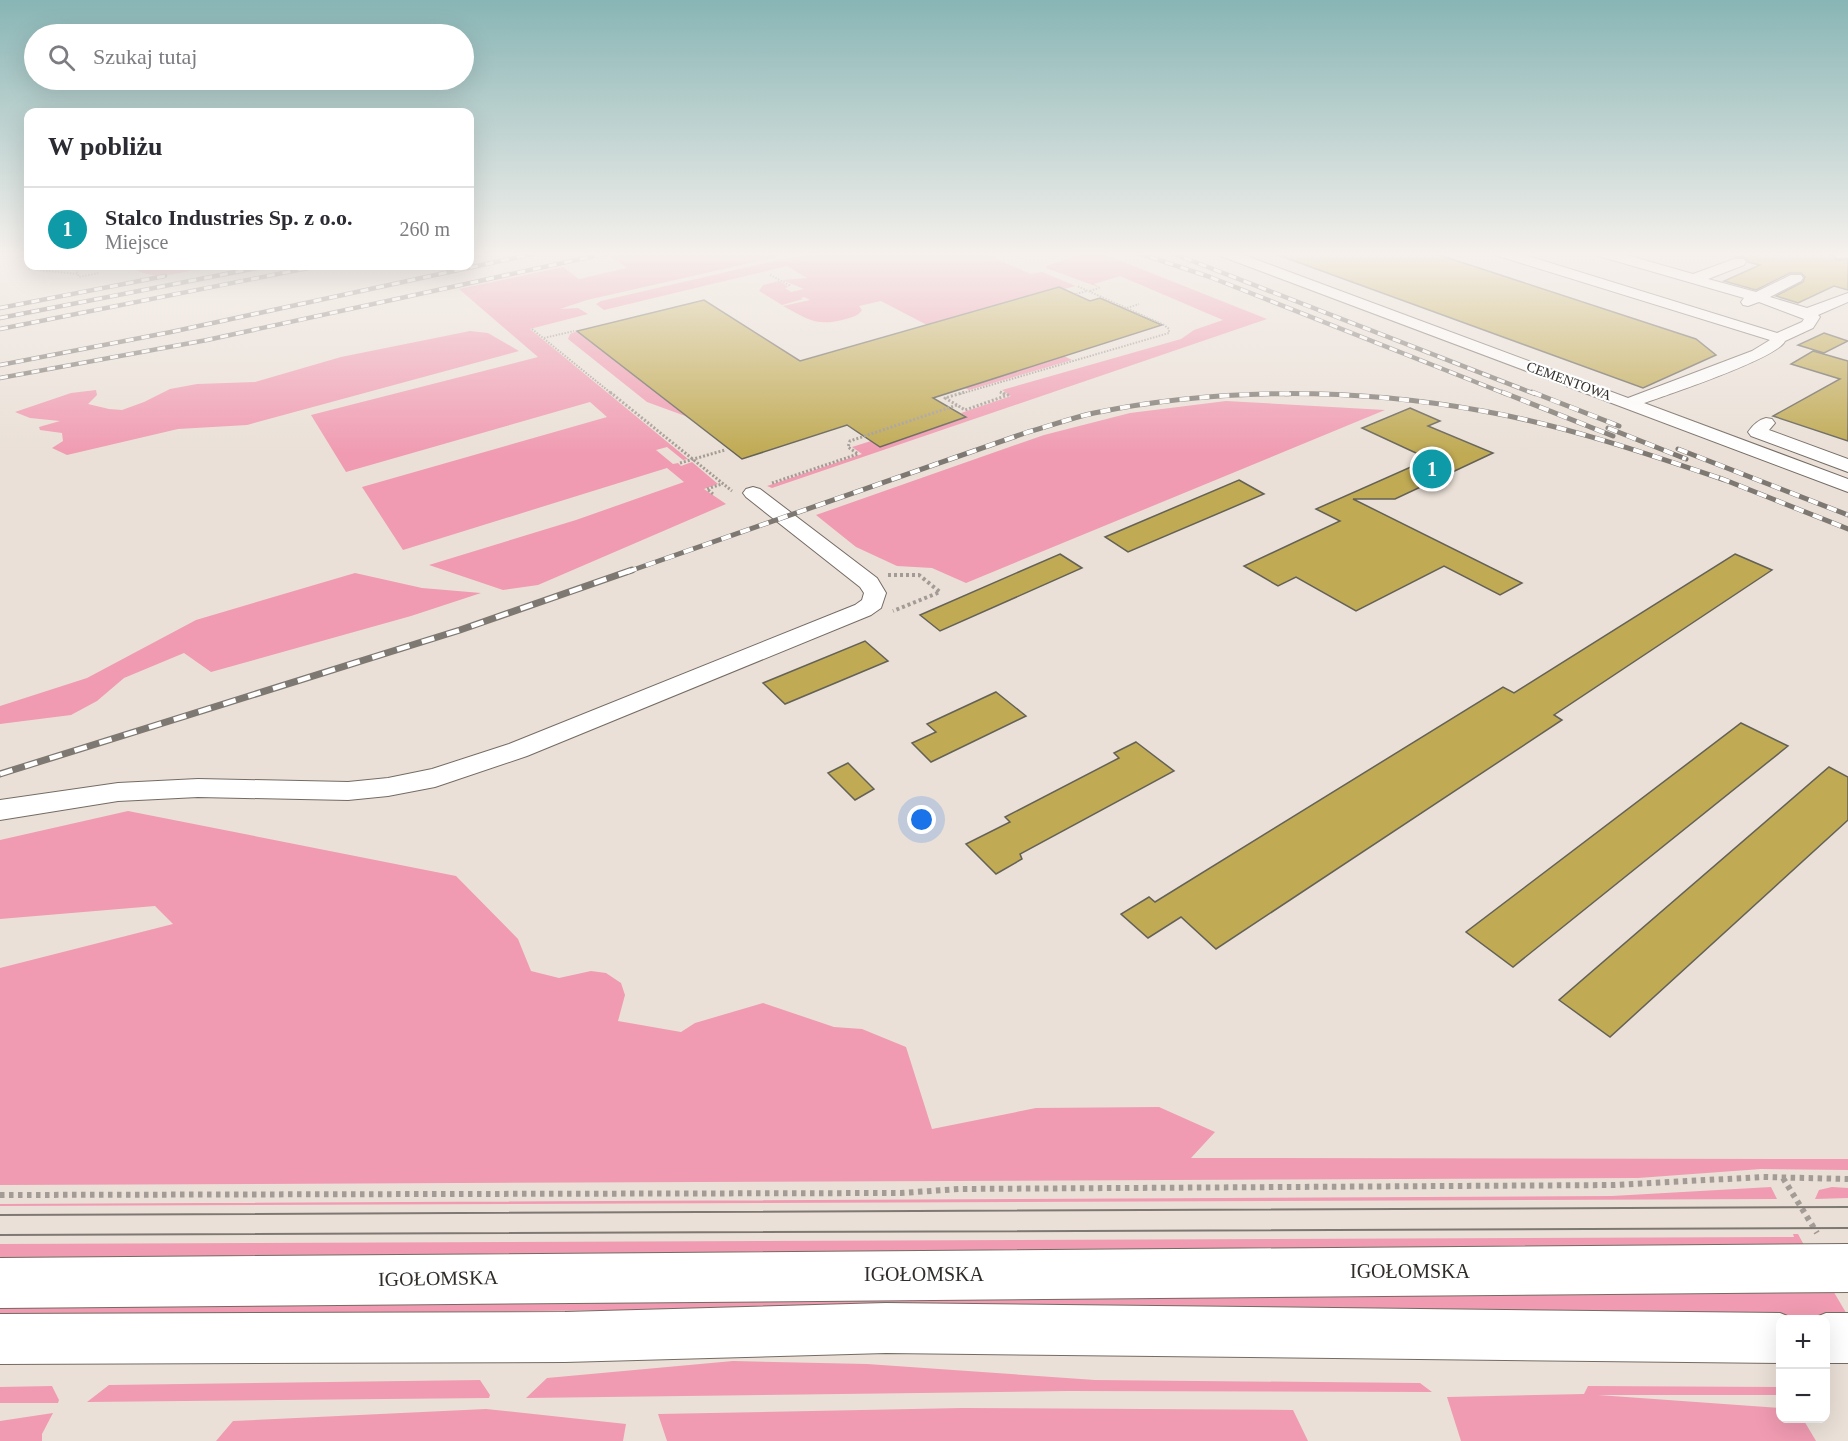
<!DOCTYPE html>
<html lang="pl">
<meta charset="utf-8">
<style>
body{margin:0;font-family:Georgia,serif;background:#f2f2f3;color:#2b2b33}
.controls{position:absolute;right:18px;bottom:18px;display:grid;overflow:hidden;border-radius:12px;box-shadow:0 6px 24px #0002}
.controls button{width:54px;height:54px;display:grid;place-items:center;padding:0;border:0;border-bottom:2px solid #e1e1e2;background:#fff;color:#2b2b33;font:30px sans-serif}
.you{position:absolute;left:922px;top:820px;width:21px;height:21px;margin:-15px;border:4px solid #fff;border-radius:50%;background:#1a73e8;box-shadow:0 0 0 9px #1a73e833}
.badge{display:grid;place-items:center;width:39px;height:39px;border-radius:50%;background:#2563eb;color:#fff;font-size:20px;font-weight:700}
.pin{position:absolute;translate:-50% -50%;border:3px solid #fff;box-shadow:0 2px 6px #0006}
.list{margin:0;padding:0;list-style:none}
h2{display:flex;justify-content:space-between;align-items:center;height:78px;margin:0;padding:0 24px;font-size:26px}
h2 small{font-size:20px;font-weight:400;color:#7c7c81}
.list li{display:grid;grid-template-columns:39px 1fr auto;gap:18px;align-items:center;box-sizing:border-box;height:84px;padding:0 24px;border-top:2px solid #e1e1e2}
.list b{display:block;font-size:22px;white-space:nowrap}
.list p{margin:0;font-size:20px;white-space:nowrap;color:#7c7c81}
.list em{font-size:20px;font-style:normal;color:#7c7c81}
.icon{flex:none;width:33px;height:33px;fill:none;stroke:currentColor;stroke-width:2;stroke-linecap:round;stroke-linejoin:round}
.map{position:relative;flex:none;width:1848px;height:1441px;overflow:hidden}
.search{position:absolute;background:#fff;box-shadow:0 6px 24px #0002;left:24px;top:24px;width:450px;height:66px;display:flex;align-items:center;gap:15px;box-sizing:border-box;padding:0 21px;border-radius:33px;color:#7c7c81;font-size:22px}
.panel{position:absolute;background:#fff;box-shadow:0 6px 24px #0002;left:24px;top:108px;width:450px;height:162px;border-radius:12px}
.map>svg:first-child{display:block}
</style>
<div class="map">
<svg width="1848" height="1441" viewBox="0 0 1848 1441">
<rect width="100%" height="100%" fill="#eae0d7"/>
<path fill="#f09bb1" d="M 630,252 L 798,252 L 587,300 L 560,309 L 578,308 L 588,314 L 530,329 L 688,459 L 683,460 L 667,447 L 656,450 L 673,464 L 678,463 L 681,466 L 692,462 L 718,484 L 704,489 L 726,504 L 538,585 L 503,590 L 429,565 L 576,520 L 684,482 L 667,468 L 403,550 L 362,487 L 607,417 L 590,402 L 346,472 L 311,415 L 538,357 L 459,289 L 563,267 L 579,279 L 627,268 L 610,256 Z
M 830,252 L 980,252 L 1031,274 L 1042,272 L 1076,286 L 1064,289 L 1058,287 L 927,325 L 881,301 L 859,306 L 862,310 C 858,316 853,317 846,319 C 817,327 809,320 783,306 L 810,300 L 804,297 L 801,298 L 803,299 L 782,305 L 759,291 L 763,285 L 779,281 L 789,287 L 785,288 L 791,292 L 804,289 L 782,280 L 807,278 L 787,266 L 604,310 L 596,304 L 601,301 L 778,260 Z
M 1074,252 L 1106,255 L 1267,319 L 772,488 L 767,486 L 862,454 L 852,447 L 871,441 L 880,447 L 967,417 L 961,413 L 1011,396 L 1002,390 L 1181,339 L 1194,330 L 1223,320 L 1120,276 L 1094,284 L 1099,287 L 1098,287 L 1046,268 L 1046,266 L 1073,257 Z
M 146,266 L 212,266 C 189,270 158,282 137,270 Z
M 470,331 L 488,333 L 519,351 L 247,425 L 178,429 L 67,455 L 52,448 L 63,441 L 62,433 L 40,430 L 39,427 L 60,421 L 30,418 L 15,412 L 71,393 L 96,390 L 97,395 L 88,404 L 109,409 L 122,410 L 144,402 L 170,389 L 197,384 L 255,382 L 341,357 Z
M 577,331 L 688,417 L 647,402 L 568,339 L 570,334 Z
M 1064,356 L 1072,360 L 969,390 L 965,388 Z
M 1226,401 L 1385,410 L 966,583 L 932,568 L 897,566 L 856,547 L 816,515 L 1044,435 L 1130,413 Z
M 355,573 L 422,588 L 481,593 L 411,616 L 211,672 L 184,653 L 124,678 L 97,701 L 71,715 L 0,724 L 0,706 L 87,678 L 196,620 Z
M 128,811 L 456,876 L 518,939 L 531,971 L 559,978 L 591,971 L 606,973 L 621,983 L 625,995 L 618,1021 L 681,1032 L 695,1023 L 763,1003 L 834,1027 L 862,1029 L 906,1047 L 932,1129 L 1036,1108 L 1159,1107 L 1215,1132 L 1191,1158 L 1848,1159 L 1848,1170 L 1761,1169 L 1638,1178 L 0,1185 L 0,968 L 173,924 L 155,906 L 0,919 L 0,840 Z
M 1771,1187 L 1777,1199 L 0,1206 L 0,1204 L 1612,1196 Z
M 1832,1187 L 1848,1188 L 1848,1198 L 1815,1199 L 1819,1190 Z
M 1793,1234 L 1798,1234 L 1804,1245 L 0,1259 L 0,1244 L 1794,1237 Z
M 1832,1289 L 1848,1316 L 856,1308 L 0,1316 L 0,1303 Z
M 733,1361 L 867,1364 L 1095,1380 L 1420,1383 L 1432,1392 L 1067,1391 L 526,1398 L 547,1378 Z
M 480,1380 L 490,1395 L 489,1398 L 87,1402 L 109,1385 Z
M 52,1386 L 59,1400 L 58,1403 L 0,1403 L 0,1387 Z
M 1588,1386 L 1780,1387 L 1780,1395 L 1598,1395 L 1780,1408 L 1780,1418 L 1803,1419 L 1816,1441 L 1461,1441 L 1447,1397 L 1584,1394 Z
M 962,1408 L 1293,1410 L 1308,1441 L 667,1441 L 658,1414 Z
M 486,1409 L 626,1424 L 623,1441 L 216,1441 L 233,1421 Z
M 53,1413 L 42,1434 L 42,1441 L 0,1441 L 0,1421 Z"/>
<path fill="#c0aa54" stroke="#646157" stroke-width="1.5" d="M 1279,252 L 1430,252 L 1696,339 L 1716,355 L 1643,388 L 1278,255 Z
M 1735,252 L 1824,252 L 1833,255 L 1837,260 L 1848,259 L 1848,290 L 1834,286 L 1798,303 L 1776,296 L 1803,282 L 1805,277 L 1801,273 L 1790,273 L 1756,290 L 1724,281 L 1760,265 L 1748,262 L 1744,257 L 1735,257 Z
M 1059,287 L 1090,301 L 1100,298 L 1162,325 L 933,398 L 966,417 L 880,447 L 847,425 L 742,459 L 577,331 L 704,300 L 800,361 Z
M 1824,333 L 1848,341 L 1824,353 L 1798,345 Z
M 1813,351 L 1848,361 L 1848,441 L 1773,416 L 1840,379 L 1791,364 Z
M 1410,408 L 1440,421 L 1428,426 L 1493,453 L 1395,499 L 1353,499 L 1522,583 L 1500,595 L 1444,566 L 1356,611 L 1296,577 L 1278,586 L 1244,566 L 1340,521 L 1316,509 L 1429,459 L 1362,428 Z
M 1239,480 L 1264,494 L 1128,552 L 1105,537 Z
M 1060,554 L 1082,568 L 940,631 L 920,615 Z
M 1735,554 L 1772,570 L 1554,715 L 1562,720 L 1216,949 L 1181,917 L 1148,938 L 1121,914 L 1149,897 L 1155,902 L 1503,687 L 1514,693 Z
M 865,641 L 888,661 L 785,704 L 763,683 Z
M 996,692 L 1026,716 L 931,762 L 912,743 L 936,732 L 927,724 Z
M 1741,723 L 1788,746 L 1513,967 L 1466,932 Z
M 1136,742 L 1174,771 L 1020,854 L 1022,859 L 996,874 L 966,844 L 1010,822 L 1005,817 L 1119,758 L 1114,753 Z
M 848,763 L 874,789 L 855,800 L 828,773 Z
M 1829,767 L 1848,777 L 1848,820 L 1610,1037 L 1559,1000 Z"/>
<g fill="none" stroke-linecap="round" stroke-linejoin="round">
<g stroke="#746b63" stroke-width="2">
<path id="minor" d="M 1216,252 L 1236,252 L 1628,398 L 1752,351 L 1770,340 L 1495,255 L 1493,252 L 1515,252 L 1777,333 L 1802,322 L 1804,319 L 1759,302 L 1748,306 L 1743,305 L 1741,302 L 1744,298 L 1595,255 L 1593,252 L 1616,252 L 1693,274 L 1734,259 L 1744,259 L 1746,262 L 1744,265 L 1708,279 L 1756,292 L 1791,275 L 1801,275 L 1803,278 L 1801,281 L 1770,297 L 1807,308 L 1848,293 L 1848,302 L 1818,315 L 1820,317 L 1813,328 L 1785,341 C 1778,358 1667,395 1644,403 L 1848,479 L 1848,492 L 1218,255 Z
M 1837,252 L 1848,252 L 1848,257 L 1837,258 L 1835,255 Z
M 1766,418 L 1772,419 L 1775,423 L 1769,430 L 1848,459 L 1848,472 L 1751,436 L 1748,432 C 1753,425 1758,420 1766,418 Z
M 753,487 L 760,489 L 877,578 L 886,593 L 881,608 L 871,615 L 527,756 L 435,787 L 388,796 L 348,800 L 198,797 L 118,801 L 0,820 L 0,800 L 118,783 L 198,779 L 348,782 L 388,778 L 432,769 L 509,744 L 855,605 L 862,600 L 864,593 L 860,587 L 746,497 L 743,493 L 746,489 Z"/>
</g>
<g stroke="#746b63" stroke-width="2">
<path id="major" d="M 1848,1244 L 1848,1292 L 0,1308 L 0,1258 Z
M 886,1303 L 1780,1313 L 1797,1320 L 1780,1320 L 1780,1363 L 886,1353 L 565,1362 L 0,1364 L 0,1314 L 565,1312 Z
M 1826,1313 L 1848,1313 L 1848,1363 L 1826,1363 L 1826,1320 L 1809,1320 Z"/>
</g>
<path stroke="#a39b95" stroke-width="2" stroke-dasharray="1.5 1.5" stroke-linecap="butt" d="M 75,266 L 79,277 L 99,273
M 28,269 L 78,274
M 770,275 L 791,286
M 1090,291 L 1101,287
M 1076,294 L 1087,291
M 1127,308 L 1139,304
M 532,329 L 612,394
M 544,338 L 574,331
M 1000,392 L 1004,394
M 960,394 L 1169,333 L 1169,329 L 1164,325 L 1077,286"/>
<path stroke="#a39b95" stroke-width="3" stroke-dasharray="2 2" stroke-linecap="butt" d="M 610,392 L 732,491
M 957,405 L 945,398 L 965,392
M 680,463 L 725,450
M 772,483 L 858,454 L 848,447 L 850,441 L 957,405 L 965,410 L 1008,395 L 1000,392
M 713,494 L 707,489 L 722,484"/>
<path stroke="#a39b95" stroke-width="4" stroke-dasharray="3 3" stroke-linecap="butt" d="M 888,575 L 919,575 L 940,592 L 893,611"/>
<path stroke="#a39b95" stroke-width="6" stroke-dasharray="4.5 4.5" stroke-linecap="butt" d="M 1783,1178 L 1817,1233
M 0,1195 L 901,1193 L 959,1189 L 1614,1185 L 1763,1177 L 1848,1179"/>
<use href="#minor" fill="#fff" fill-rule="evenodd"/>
<use href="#major" fill="#fff" fill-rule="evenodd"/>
<path stroke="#7e7872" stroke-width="2" d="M 0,1215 L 1848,1207
M 0,1235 L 1848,1228"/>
<g stroke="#7e7872" stroke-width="4.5">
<path id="rail-far2" d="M 1135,252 L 1210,277 L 1506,394
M 1169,252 L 1535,394
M 0,308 L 165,276
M 0,318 L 267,266
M 0,329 L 318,266
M 0,365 L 171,332 L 542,252
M 0,378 L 207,340 L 613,252
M 1285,394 L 1291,394"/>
</g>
<g stroke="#7e7872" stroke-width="5">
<path id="rail-far1" d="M 1502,392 L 1613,436
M 1532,392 L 1619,426
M 1608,428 L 1686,459
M 1678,449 L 1848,515
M 1720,478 L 1848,529
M 627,572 L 1028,432 C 1050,426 1071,418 1094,413 C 1221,387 1355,388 1483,411 C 1567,426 1648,454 1728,481"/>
</g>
<g stroke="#7e7872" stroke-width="7">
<path id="rail" d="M 0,774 L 460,630 L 632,570"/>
</g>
<use href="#rail-far2" stroke="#fff" stroke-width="3" stroke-dasharray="8" stroke-linecap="butt"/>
<use href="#rail-far1" stroke="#fff" stroke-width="4" stroke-dasharray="10" stroke-linecap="butt"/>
<use href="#rail" stroke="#fff" stroke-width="4.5" stroke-dasharray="13" stroke-linecap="butt"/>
</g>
<linearGradient id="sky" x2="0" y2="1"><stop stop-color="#88b5b5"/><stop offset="0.56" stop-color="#f6f1ed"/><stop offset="1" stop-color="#f6f1ed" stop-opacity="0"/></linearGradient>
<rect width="1848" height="454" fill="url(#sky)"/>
<g text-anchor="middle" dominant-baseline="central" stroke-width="4.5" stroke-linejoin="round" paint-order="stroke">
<g font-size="14" fill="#302c29" stroke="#fff">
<text transform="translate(1569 381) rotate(20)">CEMENTOWA</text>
</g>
<g font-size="20" fill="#302c29" stroke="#fff">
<text x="1410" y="1271">IGOŁOMSKA</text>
<text x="924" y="1274">IGOŁOMSKA</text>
<text transform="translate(438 1278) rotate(-1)">IGOŁOMSKA</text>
</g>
</g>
</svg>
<div class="controls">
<button>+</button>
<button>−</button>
</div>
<div class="you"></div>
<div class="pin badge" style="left:1432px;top:469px;background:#0f9aa8">1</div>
<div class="search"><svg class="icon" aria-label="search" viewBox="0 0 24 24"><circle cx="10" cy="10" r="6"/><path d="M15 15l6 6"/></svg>Szukaj tutaj</div>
<section class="panel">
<h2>W pobliżu<small></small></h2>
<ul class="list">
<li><span class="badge" style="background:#0f9aa8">1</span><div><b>Stalco Industries Sp. z o.o.</b><p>Miejsce</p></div><em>260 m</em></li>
</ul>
</section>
</div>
